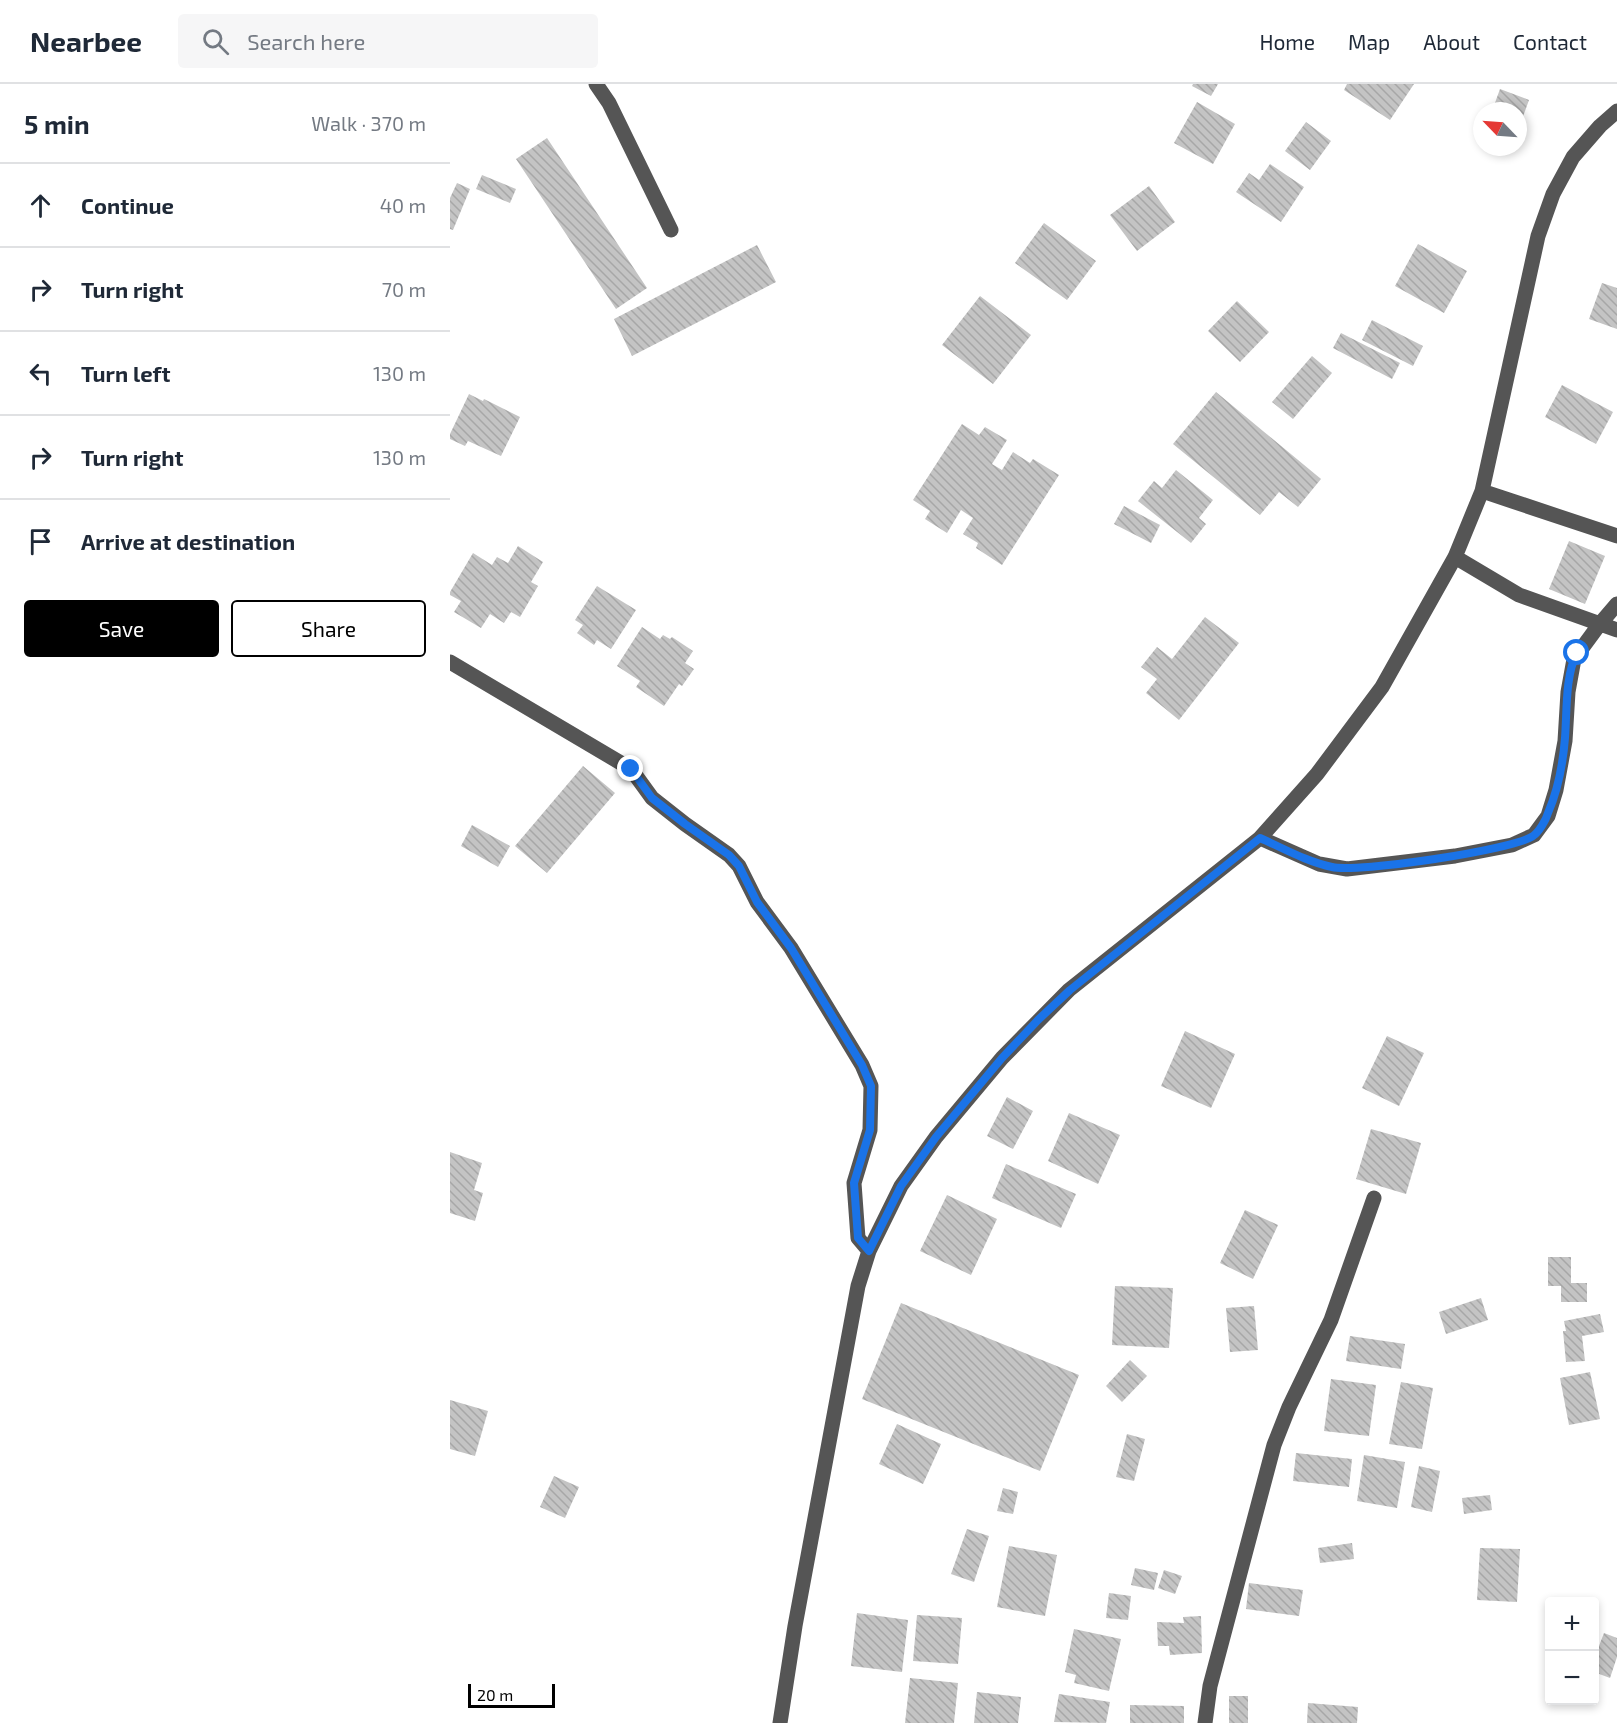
<!DOCTYPE html>
<meta charset="utf-8">
<style>
body{margin:0;font-family:"Exo 2",sans-serif;background:#f6f6f7;color:#1f2937}
.controls{position:absolute;right:18px;bottom:18px;display:grid;overflow:hidden;border-radius:6px;box-shadow:0 3px 9px #0003}
.controls button{width:54px;height:54px;display:grid;place-items:center;padding:0;border:0;border-bottom:2px solid #e0e1e3;background:#fff;color:#1f2937;font:30px sans-serif}
.compass{position:absolute;left:1023px;top:18px;width:54px;height:54px;border-radius:50%;background:#fff;box-shadow:0 3px 9px #0003;rotate:295deg}
.scale{position:absolute;left:18px;bottom:15px;width:87px;box-sizing:border-box;padding-left:6px;border:3px solid #000;border-top:0;font-size:16px;line-height:21px;white-space:nowrap;color:#000;-webkit-text-stroke:4px #fff;paint-order:stroke}
.stop{position:absolute;width:18px;height:18px;margin:-14px;border:4px solid #1a73e8;border-radius:50%;background:#fff}
.stop.end{background:#1a73e8;border-color:#fff;box-shadow:0 2px 6px #0008}
.list{margin:0;padding:0;list-style:none}
h2{display:flex;justify-content:space-between;align-items:center;height:78px;margin:0;padding:0 24px;font-size:26px}
h2 small{font-size:20px;font-weight:400;color:#747a83}
.list li{display:grid;grid-template-columns:39px 1fr auto;gap:18px;align-items:center;box-sizing:border-box;height:84px;padding:0 24px;border-top:2px solid #e0e1e3}
.list b{display:block;font-size:22px;white-space:nowrap}
.list em{font-size:20px;font-style:normal;color:#747a83}
.actions{display:flex;gap:12px;padding:18px 24px}
.actions a{flex:1;padding:14px 0;border:2px solid #000;border-radius:6px;text-align:center;font-size:21px;color:#000}
.actions .main{background:#000;color:#fff}
.icon{flex:none;width:33px;height:33px;fill:none;stroke:currentColor;stroke-width:2;stroke-linecap:round;stroke-linejoin:round}
.map{position:relative;flex:none;width:1167px;height:1639px;overflow:hidden}
header{display:flex;align-items:center;gap:36px;box-sizing:border-box;height:84px;padding:0 30px;background:#fff;border-bottom:2px solid #e0e1e3}
header strong{font-size:28px}
nav{display:flex;gap:33px;margin-inline-start:auto;font-size:21px}
.search{width:420px;height:54px;background:#f6f6f7;display:flex;align-items:center;gap:15px;box-sizing:border-box;padding:0 21px;border-radius:6px;color:#747a83;font-size:22px}
main{display:flex}
aside{flex:1;background:#fff}
.map>svg:first-child{display:block}
</style>
<header>
<strong>Nearbee</strong>
<div class="search"><svg class="icon" aria-label="search" viewBox="0 0 24 24"><circle cx="10" cy="10" r="6"/><path d="M15 15l6 6"/></svg>Search here</div>
<nav><a>Home</a><a>Map</a><a>About</a><a>Contact</a></nav>
</header>
<main>
<aside>
<h2>5 min<small>Walk · 370 m</small></h2>
<ul class="list">
<li><svg class="icon" aria-label="ahead" viewBox="0 0 24 24"><path d="M12 20V5M6 11l6-6 6 6"/></svg><div><b>Continue</b></div><em>40 m</em></li>
<li><svg class="icon" aria-label="right" viewBox="0 0 24 24"><path d="M7 20v-9h11M14 6l5 5-5 5"/></svg><div><b>Turn right</b></div><em>70 m</em></li>
<li><svg class="icon" aria-label="left" viewBox="0 0 24 24"><path d="M17 20v-9H6M10 6l-5 5 5 5"/></svg><div><b>Turn left</b></div><em>130 m</em></li>
<li><svg class="icon" aria-label="right" viewBox="0 0 24 24"><path d="M7 20v-9h11M14 6l5 5-5 5"/></svg><div><b>Turn right</b></div><em>130 m</em></li>
<li><svg class="icon" aria-label="arrive" viewBox="0 0 24 24"><path d="M6 21V4h12l-3 4 3 4H6"/></svg><div><b>Arrive at destination</b></div></li>
</ul>
<div class="actions"><a class="main">Save</a><a>Share</a></div>
</aside>
<div class="map">
<svg width="1167" height="1639" viewBox="0 0 1167 1639">
<defs>
<pattern id="building-back-hatch" width="6" height="6" patternUnits="userSpaceOnUse" patternTransform="scale(1.5)"><rect width="6" height="6" fill="#c4c4c4"/><path d="M-1 5l2 2M0 0l6 6M5-1l2 2" fill="none" stroke="#a7a7a7"/></pattern>
</defs>
<rect width="100%" height="100%" fill="#fff"/>
<path fill="url(#building-back-hatch)" d="M 743,0 L 768,0 L 761,12 L 742,2 Z
M 897,0 L 964,0 L 940,36 L 894,6 Z
M 1050,5 L 1079,16 L 1068,46 L 1068,27 L 1042,27 Z
M 747,18 L 785,40 L 763,80 L 724,59 Z
M 856,38 L 881,57 L 860,86 L 835,67 Z
M 97,54 L 197,204 L 166,225 L 66,75 Z
M 820,80 L 854,103 L 831,138 L 786,108 L 799,89 L 809,96 Z
M 32,91 L 66,105 L 60,119 L 26,105 Z
M 7,99 L 20,105 L 3,146 L 0,145 L 0,114 Z
M 699,102 L 725,138 L 687,167 L 660,131 Z
M 594,139 L 646,177 L 617,216 L 565,179 Z
M 968,160 L 1017,187 L 994,229 L 945,202 Z
M 307,161 L 326,198 L 182,272 L 164,235 Z
M 1152,199 L 1167,204 L 1167,245 L 1139,235 Z
M 530,212 L 581,251 L 543,300 L 492,261 Z
M 787,217 L 819,248 L 790,278 L 758,247 Z
M 922,236 L 973,262 L 963,282 L 912,256 Z
M 891,249 L 950,279 L 942,295 L 883,264 Z
M 862,272 L 882,289 L 843,335 L 822,318 Z
M 1112,301 L 1163,328 L 1146,360 L 1095,333 Z
M 766,308 L 871,395 L 848,423 L 829,408 L 810,431 L 723,360 Z
M 19,310 L 33,317 L 34,315 L 70,333 L 51,372 L 18,357 L 15,362 L 0,355 L 0,350 Z
M 512,340 L 529,351 L 535,343 L 557,356 L 542,380 L 552,386 L 563,368 L 580,379 L 583,375 L 609,391 L 552,481 L 526,464 L 528,459 L 513,450 L 523,434 L 511,426 L 497,449 L 475,435 L 480,427 L 463,416 Z
M 726,386 L 763,416 L 749,434 L 756,440 L 741,459 L 688,417 L 704,397 L 712,404 Z
M 674,422 L 710,441 L 701,459 L 664,440 Z
M 1119,457 L 1155,472 L 1135,520 L 1099,505 Z
M 68,462 L 93,478 L 81,498 L 88,502 L 70,533 L 61,528 L 54,539 L 40,530 L 31,544 L 4,528 L 11,517 L 0,511 L 0,508 L 23,469 L 42,481 L 47,473 L 58,479 Z
M 147,502 L 186,526 L 161,565 L 147,556 L 144,561 L 127,549 L 133,541 L 125,536 Z
M 755,533 L 789,559 L 729,636 L 696,609 L 707,595 L 691,583 L 707,563 L 722,575 Z
M 192,543 L 210,555 L 213,551 L 220,555 L 222,553 L 243,567 L 235,579 L 244,585 L 232,602 L 229,600 L 214,622 L 186,603 L 190,597 L 167,582 Z
M 133,682 L 165,709 L 97,789 L 65,762 Z
M 22,741 L 60,762 L 48,783 L 11,762 Z
M 735,947 L 785,970 L 761,1024 L 711,1002 Z
M 937,952 L 974,969 L 949,1022 L 912,1004 Z
M 557,1013 L 583,1027 L 563,1065 L 537,1052 Z
M 619,1029 L 670,1051 L 648,1100 L 598,1077 Z
M 921,1045 L 971,1059 L 956,1110 L 906,1095 Z
M 0,1068 L 32,1079 L 24,1106 L 33,1109 L 25,1137 L 0,1129 Z
M 556,1080 L 626,1110 L 611,1144 L 542,1114 Z
M 497,1111 L 547,1135 L 521,1191 L 470,1167 Z
M 795,1126 L 828,1141 L 803,1195 L 770,1179 Z
M 1098,1173 L 1121,1173 L 1121,1199 L 1137,1199 L 1137,1218 L 1111,1218 L 1111,1202 L 1098,1202 Z
M 665,1202 L 723,1204 L 719,1264 L 662,1261 Z
M 1031,1214 L 1038,1236 L 996,1250 L 989,1228 Z
M 451,1219 L 629,1291 L 590,1387 L 412,1315 Z
M 804,1222 L 808,1266 L 780,1268 L 776,1224 Z
M 1150,1230 L 1154,1248 L 1132,1252 L 1135,1277 L 1116,1278 L 1113,1247 L 1116,1247 L 1114,1237 Z
M 900,1252 L 955,1260 L 951,1285 L 896,1277 Z
M 680,1276 L 697,1292 L 672,1318 L 656,1302 Z
M 1140,1288 L 1150,1335 L 1119,1341 L 1110,1294 Z
M 881,1295 L 926,1301 L 919,1352 L 874,1347 Z
M 951,1298 L 983,1304 L 972,1365 L 939,1360 Z
M 0,1316 L 38,1327 L 25,1372 L 0,1365 Z
M 447,1340 L 491,1360 L 473,1400 L 429,1380 Z
M 677,1350 L 695,1355 L 684,1397 L 666,1393 Z
M 846,1369 L 902,1375 L 899,1403 L 843,1397 Z
M 914,1371 L 955,1378 L 947,1424 L 907,1417 Z
M 969,1382 L 990,1387 L 982,1428 L 961,1423 Z
M 104,1392 L 129,1403 L 115,1434 L 90,1423 Z
M 553,1404 L 568,1408 L 563,1430 L 547,1427 Z
M 1040,1411 L 1042,1426 L 1014,1430 L 1012,1414 Z
M 517,1445 L 539,1452 L 524,1498 L 501,1490 Z
M 902,1459 L 904,1475 L 870,1479 L 868,1464 Z
M 559,1462 L 607,1471 L 595,1532 L 547,1523 Z
M 1030,1464 L 1070,1465 L 1067,1518 L 1027,1516 Z
M 685,1484 L 708,1489 L 704,1506 L 681,1501 Z
M 714,1486 L 732,1492 L 725,1510 L 708,1504 Z
M 799,1499 L 853,1506 L 849,1532 L 796,1525 Z
M 659,1509 L 681,1512 L 678,1536 L 656,1534 Z
M 407,1529 L 458,1536 L 452,1588 L 401,1582 Z
M 467,1531 L 512,1534 L 508,1580 L 463,1577 Z
M 751,1532 L 752,1569 L 720,1571 L 719,1562 L 708,1562 L 707,1538 L 734,1539 L 733,1533 Z
M 624,1545 L 671,1555 L 659,1607 L 624,1599 L 626,1591 L 615,1588 Z
M 1154,1549 L 1167,1554 L 1167,1573 L 1160,1594 L 1144,1588 L 1144,1575 Z
M 460,1594 L 508,1599 L 504,1639 L 455,1639 Z
M 527,1608 L 571,1613 L 568,1639 L 524,1639 Z
M 609,1610 L 660,1618 L 656,1639 L 604,1638 Z
M 779,1612 L 798,1612 L 798,1639 L 779,1639 Z
M 858,1619 L 908,1623 L 907,1639 L 857,1639 Z
M 680,1621 L 734,1622 L 734,1639 L 680,1639 Z"/>
<g fill="none" stroke-linecap="round" stroke-linejoin="round">
<path stroke="#555" stroke-width="15" d="M 146,0 L 159,19 L 221,146
M 1032,407 L 1167,452
M 1005,473 L 1069,511 L 1167,546
M 0,578 L 181,685 L 202,714 L 235,740 L 279,771 L 289,782 L 307,818 L 341,864 L 412,981 L 421,1002 L 420,1046 L 404,1099 L 408,1154 L 419,1167
M 810,754 L 869,780 L 897,785 L 1005,772 L 1062,761 L 1084,751 L 1098,732 L 1106,706 L 1115,657 L 1118,608 L 1124,575 L 1149,541 L 1167,520
M 330,1639 L 345,1542 L 408,1202 L 419,1167 L 451,1102 L 486,1053 L 552,974 L 619,906 L 810,754 L 867,690 L 932,603 L 1005,473 L 1032,407 L 1088,152 L 1103,110 L 1123,73 L 1150,42 L 1167,27
M 755,1639 L 760,1602 L 824,1361 L 839,1323 L 881,1236 L 924,1114"/>
</g>
<g fill="none" stroke-linecap="round" stroke-linejoin="round">
<path stroke="#1a73e8" stroke-width="8" d="M 181,685 L 202,714 L 235,740 L 279,771 L 289,782 L 307,818 L 341,864 L 412,981 L 421,1002 L 420,1046 L 404,1099 L 408,1154 L 419,1167 L 451,1102 L 486,1053 L 552,974 L 588,936 L 620,906 L 810,754 C 833,764 857,778 882,783 C 908,789 1063,766 1083,752 C 1089,748 1096,736 1098,729 C 1108,706 1113,679 1115,654 C 1117,629 1115,591 1127,569"/>
</g>
</svg>
<div class="controls">
<button>+</button>
<button>−</button>
</div>
<svg class="compass" viewBox="-18 -18 36 36"><path d="M0-13l5 13h-10z" fill="#e53935"/><path d="M0 13l5-13h-10z" fill="#747a83"/></svg>
<div class="scale">20 m</div>
<div class="stop" style="left:1127px;top:569px"></div>
<div class="stop end" style="left:181px;top:685px"></div>
</div>
</main>
